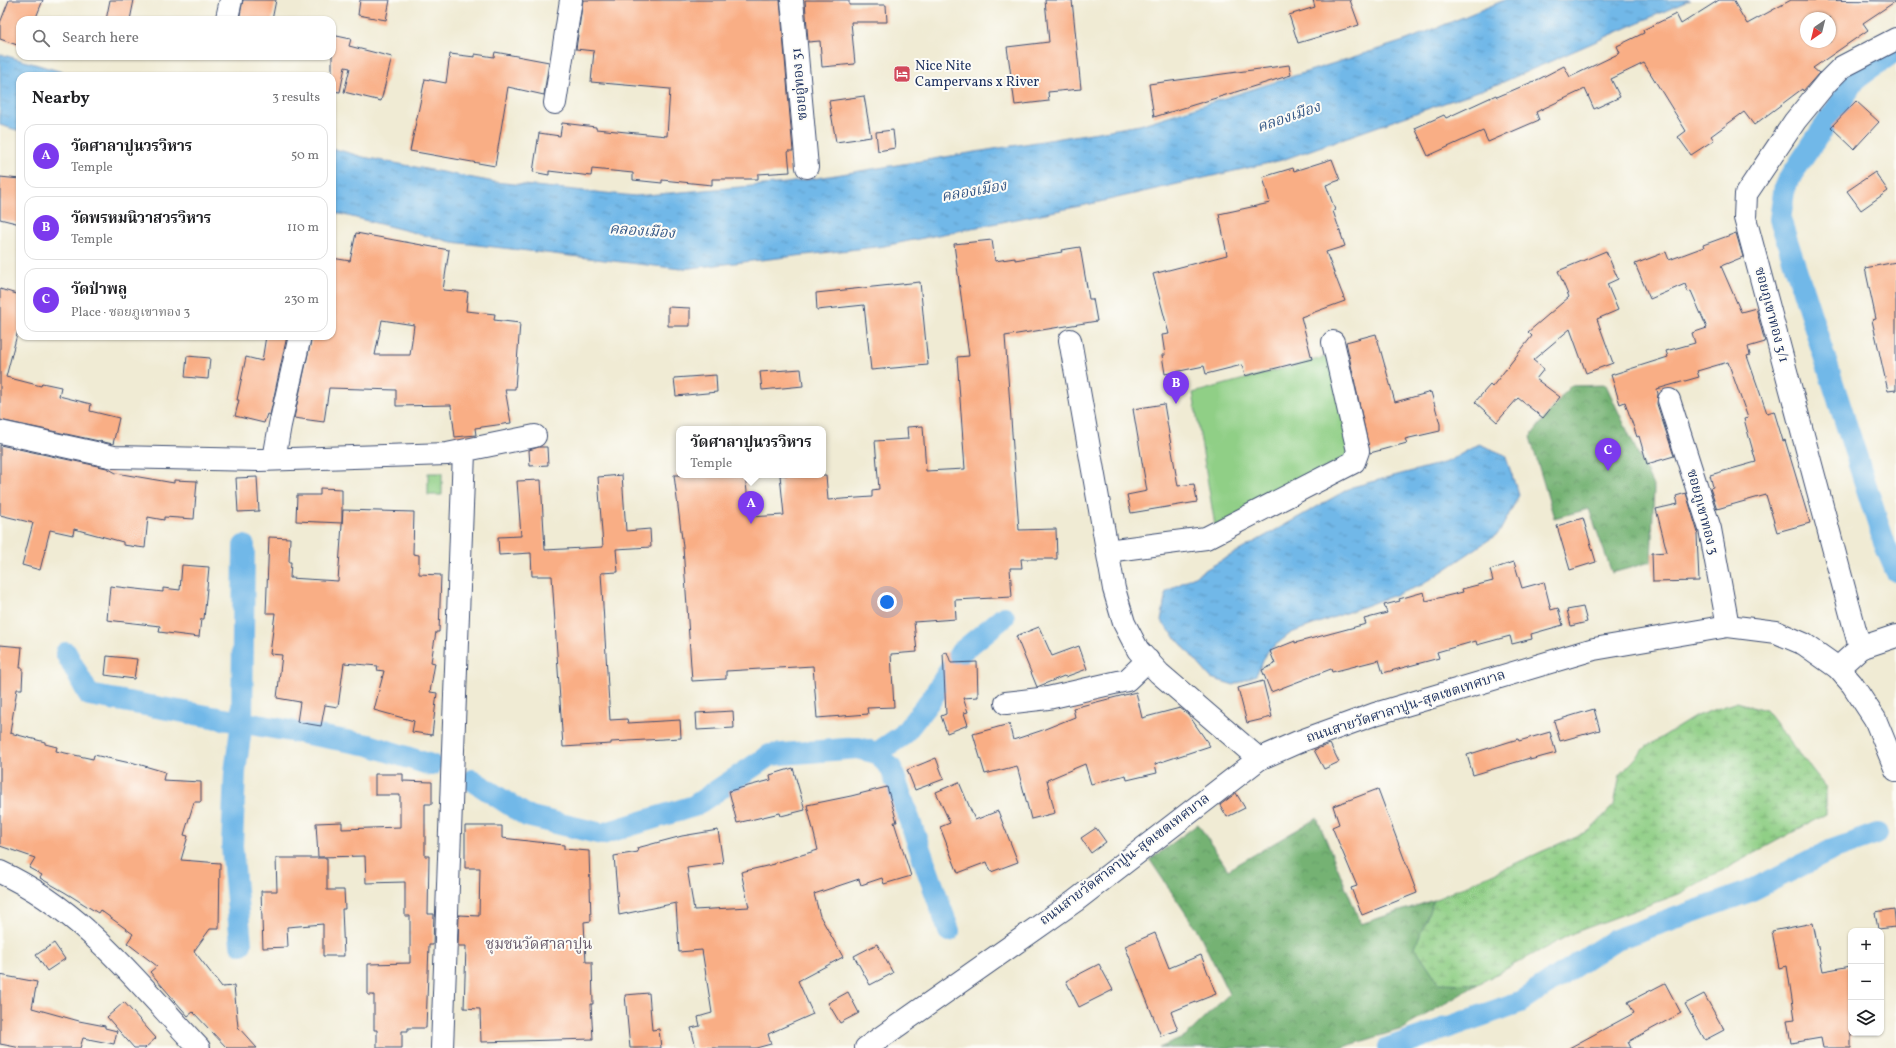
<!DOCTYPE html>
<meta charset="utf-8">
<style>
body{margin:0;font-family:Vollkorn,"Noto Serif Thai",serif;background:#f2f2f2;color:#202124}
.controls{position:absolute;right:12px;bottom:12px;display:grid;overflow:hidden;border-radius:8px;box-shadow:0 1px 3px #0004}
.controls button{width:36px;height:36px;display:grid;place-items:center;padding:0;border:0;border-bottom:1px solid #e0e0e0;background:#fff;color:#202124;font:20px sans-serif}
.compass{position:absolute;left:1800px;top:12px;width:36px;height:36px;border-radius:50%;background:#fff;box-shadow:0 1px 3px #0004;rotate:215deg}
.you{position:absolute;left:887px;top:602px;width:14px;height:14px;margin:-10px;border:3px solid #fff;border-radius:50%;background:#1a73e8;box-shadow:0 0 0 6px #1a73e833}
.badge{display:grid;place-items:center;width:26px;height:26px;border-radius:50%;background:#7c3aed;color:#fff;font-size:13px;font-weight:700}
.pin{position:absolute;translate:-50% -33px;filter:drop-shadow(0 1px 2px #0008)}
.pin::after{content:'';position:absolute;top:21px;width:14px;height:12px;background:inherit;clip-path:polygon(0 0,100% 0,50% 100%)}
.popup{position:absolute;left:676px;top:426px;width:150px;height:52px;box-sizing:border-box;display:grid;place-content:center;border-radius:8px;background:#fff;filter:drop-shadow(0 1px 3px #0005);font-size:13px;white-space:nowrap;color:#757577}
.popup b{font-size:15px;color:#202124}
.popup::after{content:'';position:absolute;left:50%;top:100%;margin-left:-8px;border:8px solid transparent;border-top-color:#fff}
.list{margin:0;padding:0;list-style:none}
h2{display:flex;justify-content:space-between;align-items:center;height:52px;margin:0;padding:0 16px;font-size:17px}
h2 small{font-size:13px;font-weight:400;color:#757577}
.list li{display:grid;grid-template-columns:26px 1fr auto;gap:12px;align-items:center;box-sizing:border-box;height:64px;margin:0 8px 8px;padding:0 8px;border:1px solid #e0e0e0;border-radius:12px}
.list b{display:block;font-size:15px;white-space:nowrap}
.list p{margin:0;font-size:13px;white-space:nowrap;color:#757577}
.list em{font-size:13px;font-style:normal;color:#757577}
.icon{flex:none;width:22px;height:22px;fill:none;stroke:currentColor;stroke-width:2;stroke-linecap:round;stroke-linejoin:round}
.map{position:relative;flex:none;width:1896px;height:1048px;overflow:hidden}
.search{position:absolute;background:#fff;box-shadow:0 1px 3px #0004;left:16px;top:16px;width:320px;height:44px;display:flex;align-items:center;gap:10px;box-sizing:border-box;padding:0 14px;border-radius:12px;color:#757577;font-size:15px}
.panel{position:absolute;background:#fff;box-shadow:0 1px 3px #0004;left:16px;top:72px;width:320px;height:268px;border-radius:12px}
.map>svg:first-child{display:block}
</style>
<div class="map">
<svg width="1896" height="1048" viewBox="0 0 1896 1048">
<defs>
<pattern id="forest-crowns" width="20" height="18" patternUnits="userSpaceOnUse"><rect width="20" height="18" fill="#74b273"/><path d="M2 6a3 3 0 1 1 6 0M12 15a3 3 0 1 1 6 0" fill="none" stroke="#5e9162"/></pattern>
<pattern id="wetland-marsh" width="20" height="14" patternUnits="userSpaceOnUse"><rect width="20" height="14" fill="#90cf86"/><path d="M1 5h8M5 5V1M11 12h8M15 12V8" fill="none" stroke="#75a871"/></pattern>
<pattern id="water-ripples" width="26" height="14" patternUnits="userSpaceOnUse"><rect width="26" height="14" fill="#71b8e8"/><path d="M2 4q2-2 4 0t4 0M15 11q2-2 4 0t4 0" fill="none" stroke="#5c96bf"/></pattern>
</defs>
<rect width="100%" height="100%" fill="#fdfcf7"/>
<filter id="ink" filterUnits="userSpaceOnUse"><feTurbulence type="fractalNoise" baseFrequency=".025" numOctaves="2"/><feDisplacementMap in="SourceGraphic" scale="8" xChannelSelector="R" yChannelSelector="G"/><feConvolveMatrix kernelMatrix="1 2 1 2 8 2 1 2 1" color-interpolation-filters="sRGB"/></filter>
<filter id="wash" filterUnits="userSpaceOnUse"><feTurbulence type="fractalNoise" baseFrequency=".012" numOctaves="4" result="noise"/><feDisplacementMap in="SourceGraphic" scale="16" xChannelSelector="R" yChannelSelector="G"/><feGaussianBlur stdDeviation="0.9" result="paint"/><feColorMatrix in="noise" values="0 0 0 0 0 0 0 0 0 0 0 0 0 0 0 0 0 1.4 0 .05"/><feComposite in="paint" operator="in"/></filter>
<g filter="url(#wash)">
<rect width="100%" height="100%" fill="#f0ebd4"/>
<path fill="#90cf86" stroke="#567f72" d="M 1329,356 L 1351,447 L 1346,457 L 1215,526 L 1193,393 Z
M 428,473 L 442,473 L 442,495 L 428,495 Z"/>
<path fill="url(#forest-crowns)" stroke="#487068" d="M 1606,385 L 1654,488 L 1651,562 L 1612,573 L 1589,509 L 1554,518 L 1530,437 L 1570,386 Z
M 1317,818 L 1361,924 L 1434,900 L 1415,947 L 1439,983 L 1478,984 L 1402,1029 L 1340,1048 L 1159,1048 L 1185,1037 L 1229,994 L 1199,933 L 1150,860 L 1198,824 L 1228,870 Z"/>
<path fill="url(#wetland-marsh)" stroke="#567f72" d="M 1737,702 L 1765,710 L 1826,788 L 1826,814 L 1679,894 L 1573,933 L 1478,984 L 1439,983 L 1415,947 L 1434,900 L 1590,830 L 1614,805 L 1620,775 L 1646,747 L 1696,716 Z"/>
<path fill="url(#water-ripples)" stroke="#4674a3" d="M 1505,0 L 1690,0 L 1501,83 L 1282,160 L 1095,203 L 884,246 L 681,269 L 452,242 L 332,212 L 332,148 L 363,157 L 494,182 L 635,196 L 787,183 L 1140,125 L 1407,40 Z
M 0,54 L 76,76 L 20,76 L 20,131 L 0,125 Z
M 1479,444 L 1505,455 L 1519,495 L 1499,533 L 1422,585 L 1291,633 L 1268,651 L 1256,675 L 1234,685 L 1211,678 L 1161,621 L 1166,592 L 1352,487 L 1447,462 Z"/>
<g fill="none" stroke-linecap="round" stroke-linejoin="round">
<path stroke="#71b8e8" stroke-width="22" d="M 1896,50 L 1856,79 L 1785,185 L 1780,219 L 1885,545 L 1896,571
M 66,653 L 89,695 L 369,745 L 431,765
M 877,753 L 903,735 L 932,698 L 961,652 L 1004,617
M 472,780 L 527,816 L 602,834 L 694,806 L 770,755 L 858,748 L 877,753 L 891,768 L 949,931
M 241,944 L 232,846 L 235,772 L 242,722 L 244,546
M 1389,1048 L 1520,1002 L 1614,940 L 1748,892 L 1832,850 L 1877,834"/>
</g>
<g id="blocks">
<path fill="#f9ae85" fill-rule="evenodd" d="M 9,0 L 43,0 L 35,20 L 20,20 L 20,46 L 0,39 L 0,23 Z
M 110,0 L 134,0 L 130,20 L 106,20 Z
M 243,0 L 276,0 L 272,20 L 239,20 Z
M 360,0 L 390,0 L 386,20 L 358,15 Z
M 583,0 L 780,0 L 793,151 L 788,151 L 790,172 L 758,174 L 758,179 L 712,179 L 712,185 L 662,180 L 662,183 L 633,180 L 633,173 L 592,169 L 591,176 L 549,171 L 549,175 L 533,172 L 539,133 L 560,136 L 562,123 L 596,127 L 596,129 L 667,136 L 670,89 L 591,82 L 594,51 L 576,49 Z
M 805,0 L 849,0 L 849,5 L 886,5 L 887,22 L 851,22 L 855,64 L 822,67 L 820,41 L 808,42 Z
M 1045,0 L 1072,0 L 1081,89 L 1048,92 L 1049,101 L 1015,105 L 1007,47 L 1049,42 Z
M 1313,0 L 1350,0 L 1359,25 L 1298,43 L 1289,15 L 1315,7 Z
M 1719,0 L 1733,0 L 1747,24 L 1791,0 L 1896,1 L 1863,23 L 1868,30 L 1813,68 L 1819,73 L 1803,91 L 1802,89 L 1754,125 L 1744,112 L 1711,136 L 1714,140 L 1691,155 L 1678,137 L 1686,131 L 1644,63 L 1611,79 L 1620,97 L 1594,109 L 1585,89 L 1536,112 L 1539,120 L 1488,142 L 1483,131 L 1428,156 L 1415,128 L 1444,115 L 1446,118 L 1496,95 L 1497,97 L 1539,79 L 1564,66 L 1570,77 L 1620,53 L 1617,46 L 1644,33 L 1643,30 L 1676,14 L 1681,24 ZM 1806,18 L 1830,18 L 1830,42 L 1806,42 Z
M 332,35 L 351,39 L 349,46 L 392,57 L 381,101 L 344,92 L 350,68 L 345,67 L 340,92 L 332,91 Z
M 495,52 L 549,62 L 544,95 L 508,87 L 495,166 L 410,151 L 425,79 L 446,83 L 450,54 L 475,57 L 475,54 L 494,57 Z
M 1289,65 L 1291,75 L 1154,117 L 1149,84 Z
M 864,96 L 871,137 L 836,142 L 829,101 Z
M 1856,101 L 1879,122 L 1854,149 L 1831,127 Z
M 893,130 L 895,148 L 878,151 L 876,132 Z
M 1332,159 L 1340,180 L 1326,185 L 1335,210 L 1333,211 L 1345,246 L 1326,252 L 1345,301 L 1301,317 L 1312,359 L 1245,376 L 1242,365 L 1206,374 L 1204,366 L 1165,374 L 1162,355 L 1165,355 L 1162,335 L 1169,334 L 1153,274 L 1227,255 L 1219,214 L 1270,203 L 1263,177 L 1293,168 L 1294,171 Z
M 1875,172 L 1888,191 L 1861,210 L 1847,191 Z
M 0,177 L 20,179 L 20,224 L 0,219 Z
M 356,233 L 449,250 L 443,290 L 468,292 L 466,311 L 495,314 L 494,320 L 520,323 L 515,389 L 505,389 L 511,423 L 475,428 L 476,435 L 455,437 L 451,405 L 396,406 L 396,390 L 329,388 L 324,422 L 294,418 L 312,336 L 332,336 L 332,258 L 350,261 ZM 382,320 L 414,325 L 410,355 L 375,355 Z
M 1736,233 L 1743,257 L 1721,266 L 1741,312 L 1756,308 L 1765,342 L 1748,347 L 1750,355 L 1747,356 L 1767,413 L 1774,411 L 1783,441 L 1785,440 L 1810,523 L 1777,532 L 1766,495 L 1717,509 L 1710,488 L 1713,487 L 1710,475 L 1756,462 L 1744,419 L 1748,418 L 1728,362 L 1697,371 L 1699,377 L 1657,389 L 1658,394 L 1657,404 L 1674,456 L 1647,464 L 1639,436 L 1637,437 L 1625,402 L 1620,404 L 1611,375 L 1668,357 L 1666,351 L 1695,343 L 1692,333 L 1707,328 L 1691,291 L 1688,292 L 1685,284 L 1650,299 L 1635,264 L 1666,252 L 1669,260 L 1704,247 L 1703,245 Z
M 992,240 L 995,261 L 1015,258 L 1015,260 L 1062,252 L 1061,250 L 1080,247 L 1089,299 L 1093,299 L 1097,321 L 1005,336 L 1019,530 L 1056,529 L 1057,559 L 1021,559 L 1022,568 L 1010,568 L 1012,597 L 955,600 L 956,619 L 914,622 L 917,652 L 891,654 L 894,707 L 867,708 L 868,714 L 817,718 L 813,666 L 726,671 L 726,679 L 692,681 L 683,547 L 674,475 L 745,475 L 750,517 L 784,515 L 780,475 L 826,475 L 828,500 L 872,497 L 872,490 L 879,489 L 875,441 L 908,439 L 907,427 L 923,426 L 926,471 L 965,469 L 957,357 L 969,356 L 954,244 Z
M 1606,251 L 1618,279 L 1607,284 L 1618,310 L 1597,319 L 1613,363 L 1586,373 L 1570,329 L 1533,360 L 1544,369 L 1536,379 L 1560,397 L 1543,418 L 1518,398 L 1497,422 L 1475,402 L 1490,385 L 1492,387 L 1532,336 L 1528,332 L 1569,297 L 1558,271 Z
M 1896,262 L 1896,390 L 1888,391 L 1872,320 L 1876,319 L 1865,268 Z
M 920,282 L 928,365 L 871,370 L 864,305 L 817,310 L 816,293 Z
M 0,289 L 20,295 L 20,323 L 6,377 L 41,386 L 42,383 L 61,387 L 59,396 L 91,404 L 90,411 L 119,418 L 113,444 L 0,420 Z
M 668,307 L 690,308 L 690,326 L 668,326 Z
M 1376,334 L 1395,402 L 1431,392 L 1440,424 L 1440,431 L 1405,439 L 1407,443 L 1370,453 L 1346,342 Z
M 266,336 L 287,336 L 270,415 L 267,414 L 264,423 L 235,416 L 239,400 L 237,400 L 246,357 L 262,361 Z
M 187,356 L 210,358 L 208,379 L 185,377 Z
M 801,369 L 803,386 L 762,390 L 760,372 Z
M 716,375 L 717,392 L 676,396 L 674,378 Z
M 1164,404 L 1178,486 L 1194,484 L 1197,502 L 1131,513 L 1127,495 L 1147,491 L 1133,409 Z
M 0,445 L 107,468 L 116,473 L 174,483 L 174,480 L 197,481 L 194,519 L 164,517 L 164,520 L 148,517 L 145,548 L 123,545 L 123,542 L 74,529 L 73,535 L 50,530 L 40,570 L 22,565 L 33,523 L 0,515 Z
M 539,447 L 547,447 L 548,465 L 530,466 L 529,450 Z
M 622,475 L 626,531 L 650,529 L 651,547 L 616,549 L 618,572 L 601,573 L 610,720 L 627,719 L 628,723 L 680,720 L 681,738 L 611,742 L 611,744 L 563,747 L 552,576 L 532,576 L 531,553 L 499,555 L 498,537 L 521,536 L 517,481 L 541,480 L 545,550 L 603,547 L 598,477 Z
M 257,477 L 259,511 L 238,512 L 236,478 Z
M 320,488 L 342,489 L 342,523 L 296,521 L 297,495 L 320,495 Z
M 1686,493 L 1698,533 L 1697,534 L 1699,581 L 1653,582 L 1652,553 L 1667,552 L 1656,509 L 1678,504 L 1676,496 Z
M 343,510 L 414,512 L 413,554 L 419,555 L 419,574 L 441,575 L 439,632 L 436,632 L 431,662 L 435,663 L 430,692 L 437,693 L 432,735 L 412,732 L 414,721 L 374,710 L 384,671 L 377,670 L 378,666 L 344,663 L 338,707 L 325,705 L 321,726 L 297,722 L 300,702 L 277,698 L 282,655 L 270,654 L 275,613 L 266,613 L 269,537 L 290,538 L 289,562 L 291,562 L 290,578 L 338,581 Z
M 1583,518 L 1596,562 L 1570,570 L 1557,526 Z
M 1514,562 L 1522,588 L 1544,582 L 1551,610 L 1558,608 L 1563,625 L 1531,634 L 1532,639 L 1512,644 L 1510,636 L 1477,645 L 1476,641 L 1437,652 L 1439,658 L 1383,673 L 1379,660 L 1332,672 L 1331,669 L 1271,692 L 1262,670 L 1275,664 L 1270,651 L 1295,641 L 1295,643 L 1366,624 L 1364,619 L 1387,613 L 1384,605 L 1400,601 L 1399,599 L 1424,592 L 1426,601 L 1463,592 L 1462,589 L 1493,581 L 1490,570 Z
M 182,565 L 209,567 L 204,619 L 201,619 L 199,637 L 159,632 L 160,626 L 107,620 L 110,586 L 163,592 L 163,588 L 180,590 Z
M 1583,607 L 1587,622 L 1571,626 L 1567,610 Z
M 1039,627 L 1052,656 L 1079,646 L 1087,669 L 1065,677 L 1064,676 L 1037,687 L 1016,636 Z
M 0,645 L 22,647 L 20,668 L 23,668 L 22,689 L 17,689 L 10,733 L 45,742 L 45,744 L 57,747 L 56,751 L 93,759 L 94,755 L 130,763 L 131,762 L 165,772 L 163,780 L 201,782 L 201,802 L 194,802 L 184,835 L 188,836 L 181,860 L 220,863 L 219,929 L 210,929 L 194,951 L 222,987 L 234,986 L 238,1027 L 257,1048 L 227,1048 L 193,1012 L 188,1016 L 150,972 L 157,966 L 127,943 L 133,934 L 100,910 L 98,913 L 66,893 L 40,878 L 42,875 L 29,868 L 35,858 L 0,846 Z
M 947,652 L 951,663 L 977,662 L 978,697 L 963,698 L 968,712 L 964,713 L 968,725 L 947,733 L 941,716 L 946,714 L 943,653 Z
M 107,656 L 137,659 L 134,679 L 105,675 Z
M 1263,681 L 1272,717 L 1247,723 L 1238,688 Z
M 1136,692 L 1142,718 L 1180,708 L 1188,714 L 1210,746 L 1155,764 L 1157,773 L 1127,780 L 1126,775 L 1091,784 L 1085,764 L 1047,780 L 1055,813 L 1031,819 L 1017,766 L 985,774 L 973,734 L 1009,724 L 1013,740 L 1040,731 L 1075,717 L 1073,708 Z
M 1594,709 L 1600,730 L 1560,741 L 1554,721 Z
M 733,711 L 734,728 L 697,730 L 696,713 Z
M 1550,732 L 1556,753 L 1530,760 L 1530,758 L 1473,775 L 1467,755 L 1518,739 L 1519,741 Z
M 1330,744 L 1339,762 L 1324,769 L 1314,750 Z
M 936,758 L 944,779 L 915,790 L 907,770 Z
M 793,768 L 805,810 L 781,816 L 780,813 L 737,823 L 729,791 L 771,780 L 770,775 Z
M 375,774 L 403,774 L 403,781 L 432,782 L 432,804 L 425,804 L 425,856 L 429,856 L 428,914 L 434,914 L 433,945 L 429,945 L 426,1028 L 408,1028 L 408,1031 L 402,1031 L 402,1048 L 377,1048 L 377,1030 L 374,1030 L 374,995 L 368,995 L 368,964 L 410,963 L 410,916 L 405,916 L 405,882 L 366,883 L 365,856 L 318,857 L 316,823 L 342,822 L 342,829 L 400,827 L 400,795 L 375,795 Z
M 959,782 L 975,820 L 998,811 L 1018,862 L 991,872 L 987,862 L 958,873 L 940,827 L 950,823 L 936,792 Z
M 887,787 L 897,822 L 894,822 L 911,876 L 884,884 L 882,878 L 861,885 L 859,879 L 814,894 L 820,916 L 843,957 L 798,981 L 813,1014 L 768,1034 L 771,1044 L 756,1048 L 696,1048 L 691,1028 L 700,1026 L 698,1017 L 712,1013 L 702,950 L 679,952 L 676,903 L 619,915 L 614,856 L 638,852 L 637,848 L 682,836 L 718,830 L 723,863 L 687,868 L 694,910 L 749,907 L 741,872 L 775,864 L 775,863 L 818,850 L 807,805 L 851,796 Z
M 1378,789 L 1417,893 L 1362,915 L 1351,888 L 1357,886 L 1332,827 L 1339,824 L 1333,806 Z
M 1236,793 L 1245,808 L 1227,817 L 1220,805 Z
M 465,826 L 502,826 L 502,838 L 564,845 L 564,849 L 589,851 L 591,921 L 584,922 L 586,962 L 592,962 L 593,1004 L 591,1004 L 593,1039 L 481,1042 L 480,1009 L 464,1008 L 466,946 L 458,946 L 459,915 L 479,916 L 480,868 L 465,868 Z
M 1096,828 L 1106,842 L 1091,853 L 1081,838 Z
M 276,858 L 327,858 L 327,890 L 344,890 L 345,909 L 342,909 L 344,956 L 323,956 L 323,924 L 287,927 L 288,947 L 263,948 L 261,891 L 277,891 Z
M 1894,909 L 1896,927 L 1878,929 L 1875,912 Z
M 1813,923 L 1823,971 L 1851,966 L 1851,1048 L 1823,1048 L 1821,1038 L 1791,1043 L 1787,1020 L 1795,1019 L 1787,966 L 1779,968 L 1772,931 Z
M 1155,933 L 1169,968 L 1201,955 L 1216,994 L 1171,1012 L 1178,1030 L 1161,1036 L 1125,946 Z
M 54,943 L 65,959 L 47,971 L 36,955 Z
M 877,944 L 893,973 L 870,985 L 854,956 Z
M 1099,964 L 1113,990 L 1079,1007 L 1066,981 Z
M 0,975 L 37,982 L 32,1008 L 79,1021 L 105,1026 L 105,1028 L 117,1031 L 114,1044 L 83,1038 L 80,1048 L 21,1048 L 0,1044 Z
M 1665,983 L 1681,1013 L 1628,1042 L 1631,1048 L 1569,1048 L 1634,1013 L 1628,1002 Z
M 848,992 L 859,1013 L 840,1023 L 828,1003 Z
M 649,993 L 652,1030 L 659,1029 L 661,1048 L 630,1048 L 625,995 Z
M 1704,994 L 1724,1030 L 1705,1040 L 1685,1004 Z
M 124,1002 L 156,1038 L 145,1048 L 134,1048 L 107,1017 Z"/>
</g>
</g>
<g filter="url(#ink)">
<use href="#blocks" fill-opacity="0" stroke="#3b4b70" stroke-width="1"/>
<g fill="none" stroke-linecap="round" stroke-linejoin="round">
<g stroke="#3b4b70" stroke-width="24">
<path id="minor" d="M 792,0 L 807,167
M 227,18 L 231,0
M 555,103 L 571,0
M 1070,340 L 1114,589 L 1124,623 L 1138,650 L 1159,673 L 1259,759
M 1669,400 L 1710,529 L 1728,626
M 0,432 L 114,457 L 259,460 L 447,454 L 535,436
M 274,459 L 280,425 L 300,336
M 1107,551 L 1206,538 L 1354,462 L 1358,451 L 1333,342
M 1860,648 L 1745,218 L 1746,194 L 1795,121 L 1827,82 L 1842,67 L 1896,39
M 1838,668 L 1860,648 L 1896,636
M 1006,703 L 1048,698 L 1127,680 L 1148,660
M 442,1048 L 464,452"/>
</g>
<g stroke="#3b4b70" stroke-width="24">
<path id="tertiary" d="M 0,872 C 83,910 138,983 199,1048
M 866,1048 L 1075,901 L 1259,759 L 1298,742 L 1375,714 L 1594,649 L 1728,626 L 1776,632 L 1804,644 L 1838,668 L 1852,684 L 1875,719 L 1896,770"/>
</g>
<use href="#minor" stroke="#fff" stroke-width="22"/>
<use href="#tertiary" stroke="#fff" stroke-width="22"/>
</g>
</g>
<defs>
<g id="hotel-square" transform="scale(0.9)"><rect x="-9" y="-9" width="18" height="18" rx="4" fill="#d1495b" stroke="#fdfcf7"/><path d="M-6-4.5h1.5V1H6V5H4.5V3h-9V5H-6ZM-4 0a1.8 1.8 0 1 1 3.6 0ZM.5 0V-2.5h3Q6-2.5 6 0Z" fill="#fff"/></g>
</defs>
<g fill-rule="evenodd">
<use href="#hotel-square" x="902" y="74"/>
</g>
<g text-anchor="middle" dominant-baseline="central" stroke-width="4" stroke-linejoin="round" paint-order="stroke">
<g font-size="14" fill="#1b2f5e" stroke="#fdfcf7" text-anchor="start">
<text x="915" y="66">Nice Nite<tspan x="915" dy="16">Campervans x River</tspan></text>
</g>
<g font-size="14" fill="#1b2f5e" stroke="#fdfcf7">
<text transform="translate(800 84) rotate(-95)">ซอยอู่ทอง 31</text>
<text transform="translate(1771 315) rotate(75)">ซอยภูเขาทอง 3/1</text>
<text transform="translate(1702 512) rotate(75)">ซอยภูเขาทอง 3</text>
<text transform="translate(1406 707) rotate(-18)">ถนนสายวัดศาลาปูน-สุดเขตเทศบาล</text>
<text transform="translate(1125 860) rotate(-37)">ถนนสายวัดศาลาปูน-สุดเขตเทศบาล</text>
</g>
<g font-size="15" font-style="italic" fill="#355887" stroke="#fdfcf7">
<text transform="translate(1289 118) rotate(-19)">คลองเมือง</text>
<text transform="translate(974 192) rotate(-10)">คลองเมือง</text>
<text transform="translate(642 232) rotate(4)">คลองเมือง</text>
</g>
<g font-size="15" fill="#695b6c" stroke="#fdfcf7">
<text x="539" y="945">ชุมชนวัดศาลาปูน</text>
</g>
</g>
</svg>
<div class="controls">
<button>+</button>
<button>−</button>
<button><svg class="icon" aria-label="layers" viewBox="0 0 24 24"><path d="M12 4l9 5-9 5-9-5zM3 14l9 5 9-5"/></svg></button>
</div>
<svg class="compass" viewBox="-18 -18 36 36"><path d="M0-13l5 13h-10z" fill="#e53935"/><path d="M0 13l5-13h-10z" fill="#757577"/></svg>
<div class="you"></div>
<div class="pin badge" style="left:751px;top:524px">A</div>
<div class="popup"><b>วัดศาลาปูนวรวิหาร</b>Temple</div>
<div class="pin badge" style="left:1176px;top:404px">B</div>
<div class="pin badge" style="left:1608px;top:471px">C</div>
<div class="search"><svg class="icon" aria-label="search" viewBox="0 0 24 24"><circle cx="10" cy="10" r="6"/><path d="M15 15l6 6"/></svg>Search here</div>
<section class="panel">
<h2>Nearby<small>3 results</small></h2>
<ul class="list">
<li><span class="badge">A</span><div><b>วัดศาลาปูนวรวิหาร</b><p>Temple</p></div><em>50 m</em></li>
<li><span class="badge">B</span><div><b>วัดพรหมนิวาสวรวิหาร</b><p>Temple</p></div><em>110 m</em></li>
<li><span class="badge">C</span><div><b>วัดป่าพลู</b><p>Place · ซอยภูเขาทอง 3</p></div><em>230 m</em></li>
</ul>
</section>
</div>
